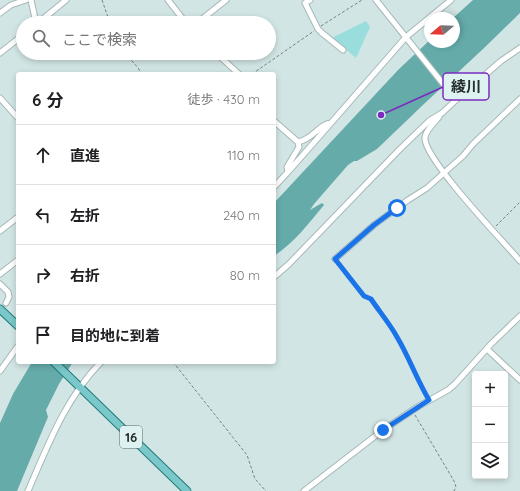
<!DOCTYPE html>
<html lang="ja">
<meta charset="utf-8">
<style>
body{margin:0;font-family:Quicksand,"Noto Sans JP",sans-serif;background:#f2f2f2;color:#202124}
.controls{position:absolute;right:12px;bottom:12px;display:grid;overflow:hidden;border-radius:4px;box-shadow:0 2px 6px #0003}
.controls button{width:36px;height:36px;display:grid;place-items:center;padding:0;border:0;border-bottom:1px solid #e0e0e0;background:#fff;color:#202124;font:20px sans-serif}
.compass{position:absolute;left:424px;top:12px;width:36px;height:36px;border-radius:50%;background:#fff;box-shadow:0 2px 6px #0003;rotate:251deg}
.stop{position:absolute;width:12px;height:12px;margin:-9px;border:3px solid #1a73e8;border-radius:50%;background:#fff}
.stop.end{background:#1a73e8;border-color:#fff;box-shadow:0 1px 4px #0008}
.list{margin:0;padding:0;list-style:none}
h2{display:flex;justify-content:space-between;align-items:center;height:52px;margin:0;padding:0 16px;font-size:17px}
h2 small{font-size:13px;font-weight:400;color:#757577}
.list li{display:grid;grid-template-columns:26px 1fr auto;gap:12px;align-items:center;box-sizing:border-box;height:60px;padding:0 16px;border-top:1px solid #e0e0e0}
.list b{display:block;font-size:15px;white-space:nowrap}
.list em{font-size:13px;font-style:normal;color:#757577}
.icon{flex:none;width:22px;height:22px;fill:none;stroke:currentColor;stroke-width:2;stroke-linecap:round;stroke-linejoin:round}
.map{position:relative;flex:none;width:520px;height:491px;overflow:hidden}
.search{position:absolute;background:#fff;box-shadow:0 2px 6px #0003;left:16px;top:16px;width:260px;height:44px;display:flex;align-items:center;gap:10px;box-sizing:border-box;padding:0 14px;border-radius:22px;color:#757577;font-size:15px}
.panel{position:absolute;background:#fff;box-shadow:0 2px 6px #0003;left:16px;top:72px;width:260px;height:292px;border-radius:4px}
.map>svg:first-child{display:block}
</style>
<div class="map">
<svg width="520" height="491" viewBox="0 0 520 491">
<rect width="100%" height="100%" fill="#d2e5e5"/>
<path fill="#99dedd" d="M 366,21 L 370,27 L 356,58 L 332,38 Z"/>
<path fill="#65abaa" d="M 473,0 L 520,0 L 520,13 L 483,49 L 425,103 L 377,149 L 357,161 L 354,161 L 348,165 L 314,204 L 310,210 L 322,203 L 324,205 C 309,223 294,243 274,256 L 274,203 L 399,69 L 430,40 L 430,42 L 454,42 L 453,18 Z
M 32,362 L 73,362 L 59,384 L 46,410 L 48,417 L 17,491 L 0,491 L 0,423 L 13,394 Z"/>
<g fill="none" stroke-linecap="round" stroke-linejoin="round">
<g stroke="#a5b8b7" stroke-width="7">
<path id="minor" d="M 31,0 L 36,23
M 168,0 L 186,23
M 310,0 L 305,3 L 318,29 L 322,33 L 343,50
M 0,13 L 11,5 L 26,0
M 38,23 L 66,0
M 197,23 L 226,0
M 0,53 L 23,35
M 216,53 L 239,74
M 0,98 L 18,118
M 456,100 L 501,61 L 520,48
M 439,117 C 435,122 424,132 425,139 C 426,161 503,241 520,261
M 274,121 L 298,142 L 299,147 L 287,167 L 288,172 L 274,187
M 298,142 C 313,139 319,124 331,123 L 406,37 L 451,0
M 288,172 L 331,123
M 0,231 L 18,217
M 335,259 L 374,225 L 408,200 L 427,188 L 463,156 L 473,144 L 520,99
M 0,274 L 18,260
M 274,277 L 289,264 L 399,150 L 429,121 L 442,113 L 456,100 L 376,0
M 0,284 L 8,292 L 9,297 L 6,303
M 487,349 L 520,380
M 0,371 L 18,346
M 28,491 C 48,445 65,399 101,362
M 304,491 L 383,430 L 419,406 L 448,390 L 455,384 L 491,344 L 520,316"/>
</g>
<g stroke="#227a7a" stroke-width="9">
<path id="major" d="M 0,309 L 18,326
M 54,362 L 187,491"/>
</g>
<path stroke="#758281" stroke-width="1" stroke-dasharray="3 2" stroke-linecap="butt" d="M 102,0 L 110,23
M 321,26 L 362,0
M 125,53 L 139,69 L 140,74
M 252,74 L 314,31
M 496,226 L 520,202
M 338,262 L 364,297 L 371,299 C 380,312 390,324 398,338 C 409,357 416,377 427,396
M 173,362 L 247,455 L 255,479 L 266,491
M 415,415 L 454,481 L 456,487 L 454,491"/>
<use href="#minor" stroke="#fff" stroke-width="5"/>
<use href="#major" stroke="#7ac8c9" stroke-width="7"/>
</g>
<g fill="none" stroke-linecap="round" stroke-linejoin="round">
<path stroke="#1a73e8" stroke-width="5" d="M 383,430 L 429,400 C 417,380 409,357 397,337 C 390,324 379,311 371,299 L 364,296 L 335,259 L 374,225 L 397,208"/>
</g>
<g text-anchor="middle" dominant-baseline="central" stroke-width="3" stroke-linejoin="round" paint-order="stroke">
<rect fill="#dff2f2" stroke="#5c6767" stroke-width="1" x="120" y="426" width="22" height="22" rx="3"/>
<g font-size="13" font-weight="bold" fill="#242c2b">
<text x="131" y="437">16</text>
</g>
</g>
<path fill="none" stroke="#7b2cbf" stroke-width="1.5" d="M381 115L443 87"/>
<circle fill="#7b2cbf" stroke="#dff2f2" stroke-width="1.5" cx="381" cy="115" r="4"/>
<rect fill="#dff2f2" stroke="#7b2cbf" stroke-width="1.5" x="443" y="73" width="46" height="27" rx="4"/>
<g font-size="15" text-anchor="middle" font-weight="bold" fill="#242c2b">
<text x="466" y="92">綾川</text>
</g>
</svg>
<div class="controls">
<button>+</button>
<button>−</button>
<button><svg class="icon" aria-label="layers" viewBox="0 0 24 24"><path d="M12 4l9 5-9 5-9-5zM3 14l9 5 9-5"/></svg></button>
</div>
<svg class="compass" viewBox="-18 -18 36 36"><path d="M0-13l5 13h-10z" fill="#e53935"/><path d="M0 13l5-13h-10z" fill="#757577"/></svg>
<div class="stop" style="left:397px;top:208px"></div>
<div class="stop end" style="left:383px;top:430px"></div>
<div class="search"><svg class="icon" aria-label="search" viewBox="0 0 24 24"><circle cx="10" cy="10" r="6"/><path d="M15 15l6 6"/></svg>ここで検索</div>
<section class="panel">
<h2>6 分<small>徒歩 · 430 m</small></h2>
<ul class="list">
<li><svg class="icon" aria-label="ahead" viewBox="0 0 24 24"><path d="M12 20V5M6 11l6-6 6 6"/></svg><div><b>直進</b></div><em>110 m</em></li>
<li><svg class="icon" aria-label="left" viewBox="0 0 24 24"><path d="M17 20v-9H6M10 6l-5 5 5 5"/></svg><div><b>左折</b></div><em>240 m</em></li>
<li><svg class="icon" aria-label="right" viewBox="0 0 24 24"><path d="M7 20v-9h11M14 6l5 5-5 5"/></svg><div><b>右折</b></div><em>80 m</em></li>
<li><svg class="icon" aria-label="arrive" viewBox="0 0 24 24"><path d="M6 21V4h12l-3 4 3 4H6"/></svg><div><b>目的地に到着</b></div></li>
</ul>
</section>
</div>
